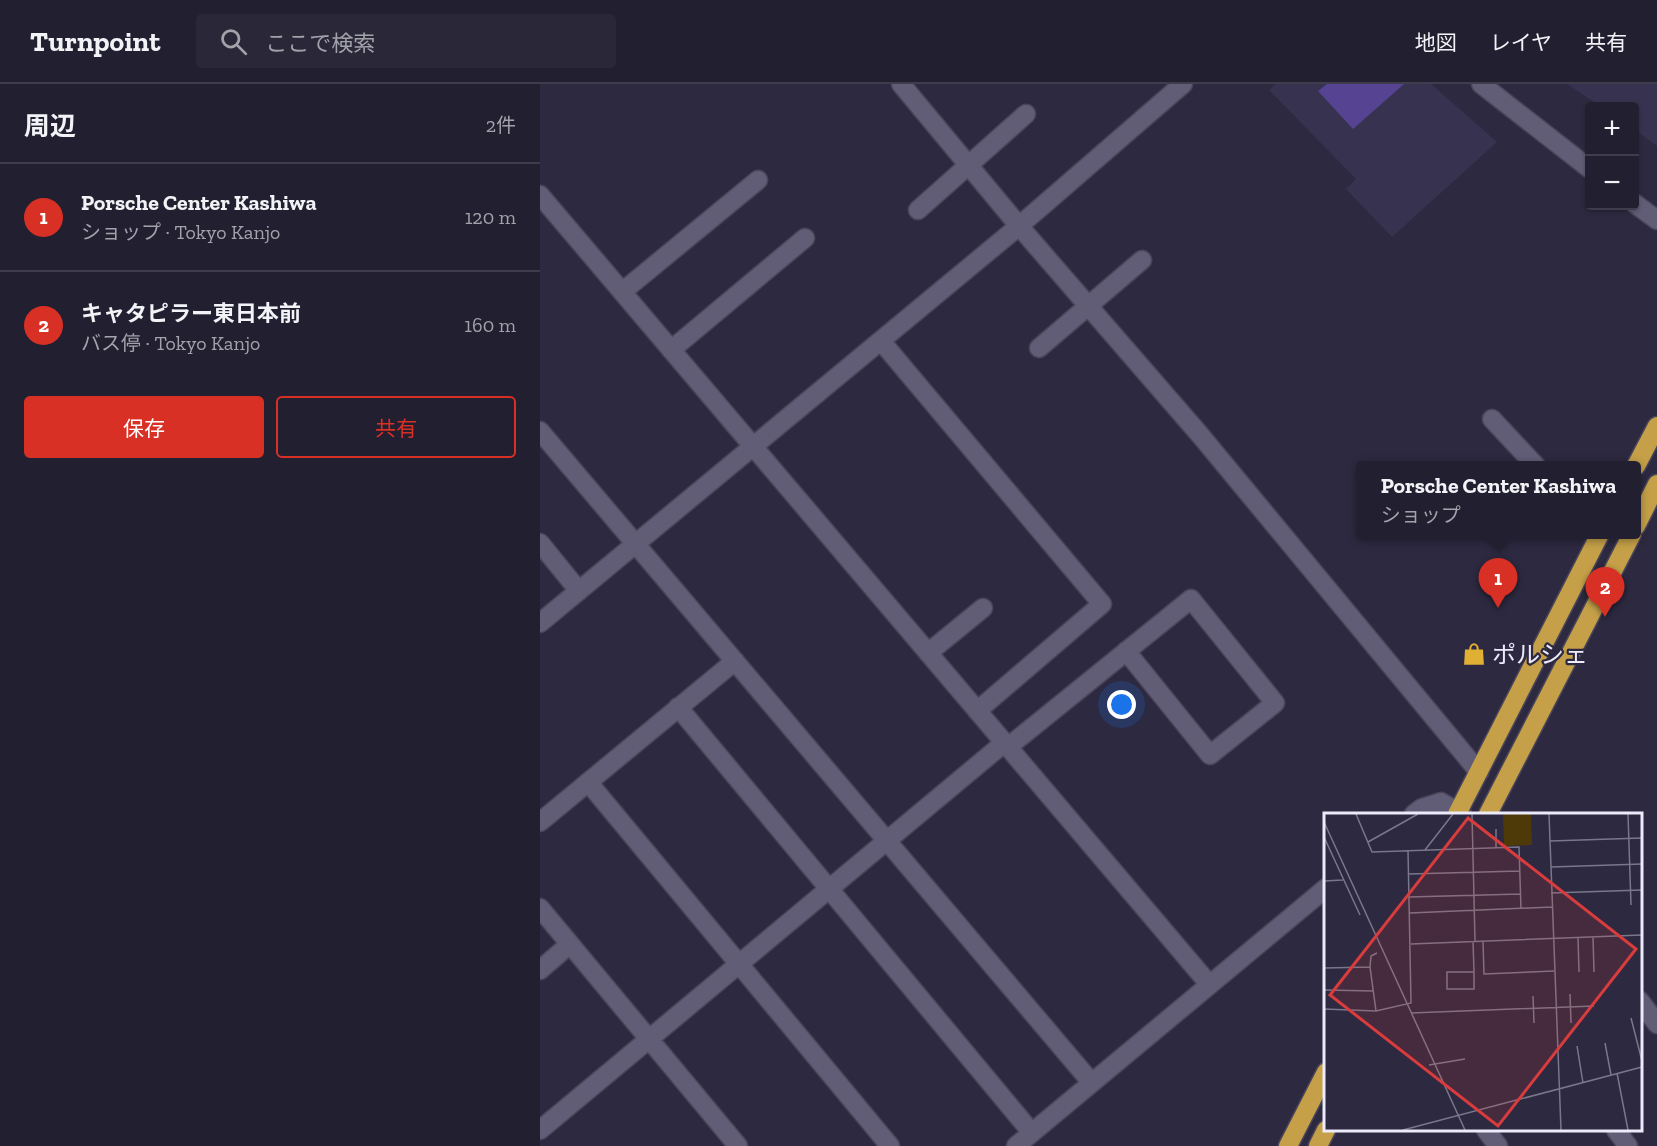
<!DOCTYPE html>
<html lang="ja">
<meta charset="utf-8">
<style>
body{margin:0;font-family:"Zilla Slab","Noto Sans JP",serif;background:#2a2738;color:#f1f3f6}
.controls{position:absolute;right:18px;top:18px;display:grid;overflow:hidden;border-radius:6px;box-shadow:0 2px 4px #0004}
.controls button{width:54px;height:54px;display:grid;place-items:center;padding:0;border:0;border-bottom:2px solid #3f3d4c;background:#221f30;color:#f1f3f6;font:30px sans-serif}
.you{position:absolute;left:582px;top:621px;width:21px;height:21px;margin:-15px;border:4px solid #fff;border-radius:50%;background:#1a73e8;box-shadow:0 0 0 9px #1a73e833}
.badge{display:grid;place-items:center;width:39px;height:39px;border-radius:50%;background:#d93025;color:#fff;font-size:20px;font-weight:700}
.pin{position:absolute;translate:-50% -50px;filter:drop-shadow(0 2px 3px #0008)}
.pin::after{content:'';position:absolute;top:32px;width:21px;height:18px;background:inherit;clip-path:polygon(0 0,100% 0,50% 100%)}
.popup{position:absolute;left:816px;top:377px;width:285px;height:78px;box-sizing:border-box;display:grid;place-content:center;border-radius:6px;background:#221f30;filter:drop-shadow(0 2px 4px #0005);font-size:20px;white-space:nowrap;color:#a2a2ab}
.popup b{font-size:22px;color:#f1f3f6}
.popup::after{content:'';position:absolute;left:50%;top:100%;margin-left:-12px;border:12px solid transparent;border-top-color:#221f30}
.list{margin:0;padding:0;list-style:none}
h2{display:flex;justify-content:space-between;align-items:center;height:78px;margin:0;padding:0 24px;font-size:26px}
h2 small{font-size:20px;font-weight:400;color:#a2a2ab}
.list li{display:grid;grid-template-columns:39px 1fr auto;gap:18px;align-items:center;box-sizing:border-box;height:108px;padding:0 24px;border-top:2px solid #3f3d4c}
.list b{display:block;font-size:22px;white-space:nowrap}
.list p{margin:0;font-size:20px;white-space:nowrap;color:#a2a2ab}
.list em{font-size:20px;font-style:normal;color:#a2a2ab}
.actions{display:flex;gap:12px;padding:18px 24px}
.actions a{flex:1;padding:14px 0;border:2px solid #d93025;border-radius:6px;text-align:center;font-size:21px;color:#d93025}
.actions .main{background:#d93025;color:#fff}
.icon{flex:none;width:33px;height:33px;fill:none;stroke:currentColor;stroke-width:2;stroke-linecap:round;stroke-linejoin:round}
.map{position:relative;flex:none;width:1117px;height:1062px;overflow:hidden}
header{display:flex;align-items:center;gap:36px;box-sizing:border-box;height:84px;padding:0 30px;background:#221f30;border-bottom:2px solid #3f3d4c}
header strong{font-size:28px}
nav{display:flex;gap:33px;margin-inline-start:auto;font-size:21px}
.search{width:420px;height:54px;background:#2a2738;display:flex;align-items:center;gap:15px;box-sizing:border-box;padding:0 21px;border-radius:6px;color:#a2a2ab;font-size:22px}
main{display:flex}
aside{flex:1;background:#221f30}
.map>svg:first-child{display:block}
</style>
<header>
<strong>Turnpoint</strong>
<div class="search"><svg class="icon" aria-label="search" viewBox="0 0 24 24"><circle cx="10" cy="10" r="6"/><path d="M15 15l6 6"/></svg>ここで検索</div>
<nav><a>地図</a><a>レイヤ</a><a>共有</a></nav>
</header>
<main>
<aside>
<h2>周辺<small>2件</small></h2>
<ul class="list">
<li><span class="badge">1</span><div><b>Porsche Center Kashiwa</b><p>ショップ · Tokyo Kanjo</p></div><em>120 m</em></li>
<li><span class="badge">2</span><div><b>キャタピラー東日本前</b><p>バス停 · Tokyo Kanjo</p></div><em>160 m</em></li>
</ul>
<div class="actions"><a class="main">保存</a><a>共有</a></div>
</aside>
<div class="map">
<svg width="1117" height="1062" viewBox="0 0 1117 1062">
<rect width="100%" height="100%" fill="#2d2940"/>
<path fill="#37324f" d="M 736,0 L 891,0 L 957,58 L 852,153 L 806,105 L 816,95 L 729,6 Z
M 1027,0 L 1117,0 L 1117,62 L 1095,46 L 1094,22 L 1060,22 Z"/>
<path fill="#564493" d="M 787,0 L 864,0 L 813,45 L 778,7 Z"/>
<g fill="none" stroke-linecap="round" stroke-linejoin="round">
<g stroke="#494559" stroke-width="21">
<path id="minor" d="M 361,0 L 479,142 L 661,352 L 939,688
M 941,0 L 1050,85
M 0,111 L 669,900
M 1094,119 L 1117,136
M 378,126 L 486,30
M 82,208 L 218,96
M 341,257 L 562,520 L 437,627
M 499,264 L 602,176
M 131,266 L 265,154
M 952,335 L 996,382
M 0,347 L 551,998
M 0,459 L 39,507
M 0,539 L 479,142 L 643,0
M 388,569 L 443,524
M 138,623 L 492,1049
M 468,663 L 651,515 L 735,619 L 670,671 L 586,567
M 48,698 L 350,1062
M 874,730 L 882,724 L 901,718 L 922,730
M 0,738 L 195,577
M 0,824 L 198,1062
M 0,886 L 30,860
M 1100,917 L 1117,940
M 0,1046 L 464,659
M 946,1046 L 958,1062
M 1076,1046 L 1088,1062
M 476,1062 L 786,804"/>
</g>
<g stroke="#494559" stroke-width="21">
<path id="highway" d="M 1096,382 L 1117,342
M 1096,442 L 1117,400
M 917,730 L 1060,450
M 948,730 L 1092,450
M 748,1062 L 786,988
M 778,1062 L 786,1046"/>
</g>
<use href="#minor" stroke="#615d77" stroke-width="18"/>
<use href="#highway" stroke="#c5a048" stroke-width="18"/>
</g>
<defs>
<g id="shop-bare" transform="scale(1.8)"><path d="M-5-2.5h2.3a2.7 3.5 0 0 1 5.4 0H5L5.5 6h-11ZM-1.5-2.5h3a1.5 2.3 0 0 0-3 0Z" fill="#e0b034" stroke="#2d2940" stroke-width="2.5" paint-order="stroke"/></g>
</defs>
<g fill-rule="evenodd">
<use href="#shop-bare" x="934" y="570"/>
</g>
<g text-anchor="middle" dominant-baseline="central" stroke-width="4.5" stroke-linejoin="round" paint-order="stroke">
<g font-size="24" fill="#edebfb" stroke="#2d2940" text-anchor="start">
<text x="952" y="570">ポルシェ</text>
</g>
</g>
<g transform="translate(784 729)">
<rect width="318" height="318" fill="#2d2940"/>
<path d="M 179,1 L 207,1 L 208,32 L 180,33 Z" fill="#4d3a08"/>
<path fill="none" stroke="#7a778b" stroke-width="1.5" d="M 32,1 L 48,39 L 195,34 L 197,96M 148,1 L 151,128M 225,1 L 237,317M 304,1 L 307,92M 0,9 L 141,317M 172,16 L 172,35M 0,24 L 36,102M 226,28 L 318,25M 44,29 L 94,1M 101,37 L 129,1M 227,54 L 318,51M 85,61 L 196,58M 0,68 L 19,67M 227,80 L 318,77M 85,84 L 197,81M 86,100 L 228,94M 254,124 L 255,159M 269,124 L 270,159M 149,128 L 150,159 L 150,176 L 123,176 L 123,159 L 150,159M 159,128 L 160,161 L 230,158M 87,131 L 318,122M 0,155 L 46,154M 0,177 L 50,178M 246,181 L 247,210M 209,183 L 210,210M 0,196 L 52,198 L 87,190 L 84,37M 52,198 L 46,154 L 47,143 L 53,140M 87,200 L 270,193M 307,205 L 318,248M 281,230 L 287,262M 253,233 L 259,270M 105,252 L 141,246M 293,260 L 304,317M 79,317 L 318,254"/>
<path fill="#d83c3d" fill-opacity="0.15" stroke="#d83c3d" stroke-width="3" d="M 144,5 L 312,136 L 174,313 L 6,182 Z"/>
<rect width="318" height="318" fill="none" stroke="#edebfb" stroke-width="3"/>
</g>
</svg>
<div class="controls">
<button>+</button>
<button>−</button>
</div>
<div class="you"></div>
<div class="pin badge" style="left:958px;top:524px">1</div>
<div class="popup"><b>Porsche Center Kashiwa</b>ショップ</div>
<div class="pin badge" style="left:1065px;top:533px">2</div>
</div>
</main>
